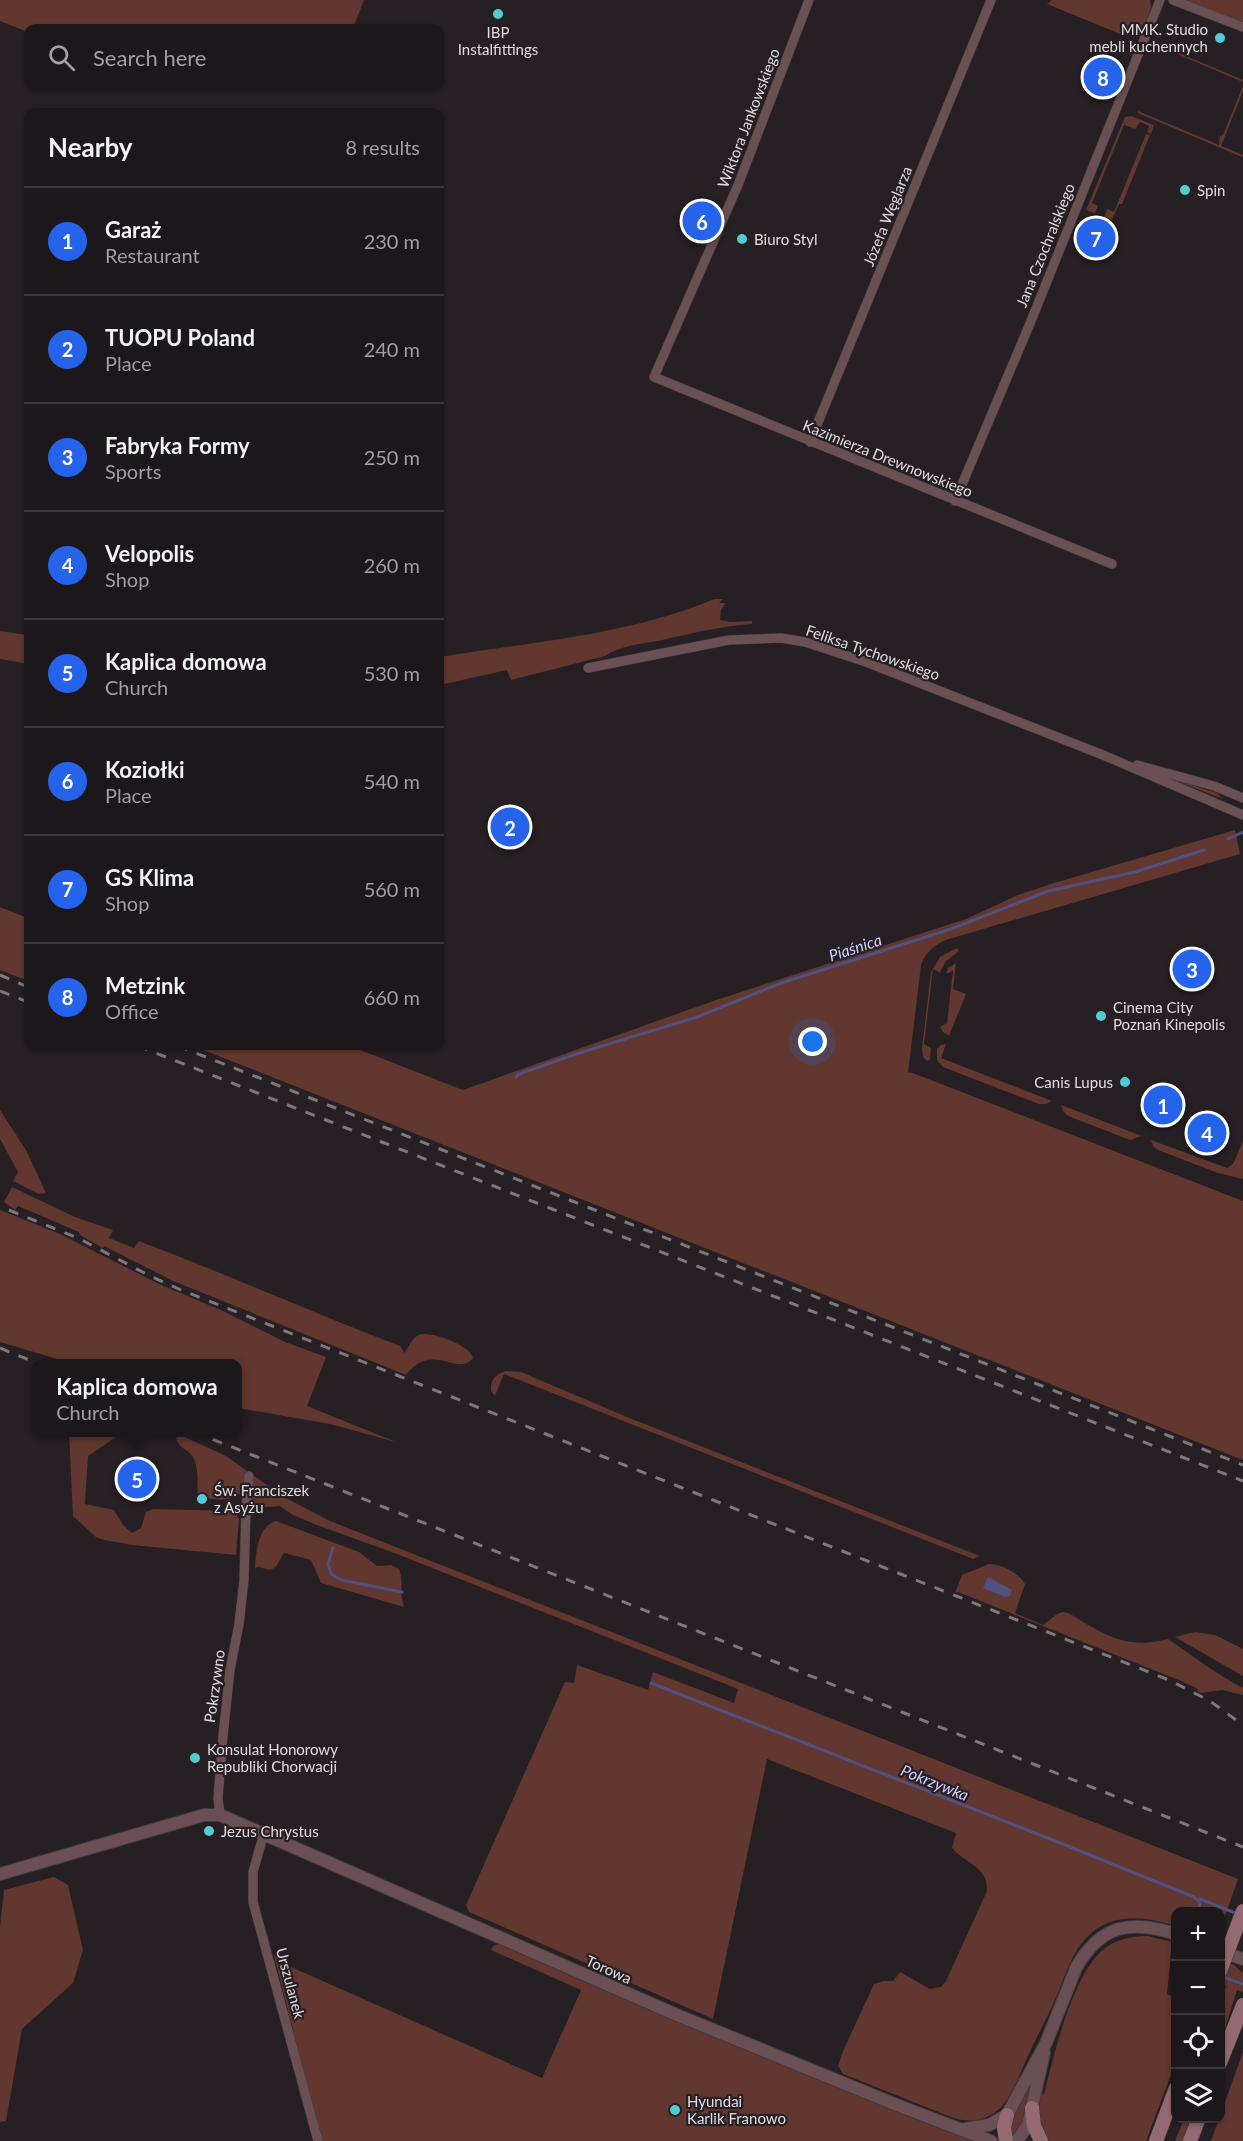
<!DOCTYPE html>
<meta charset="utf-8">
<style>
body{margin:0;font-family:Lato,sans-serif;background:#252023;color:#f1f3f6}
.controls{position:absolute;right:18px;bottom:18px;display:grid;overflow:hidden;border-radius:12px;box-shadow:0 2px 4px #0004}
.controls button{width:54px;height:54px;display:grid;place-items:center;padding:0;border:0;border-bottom:2px solid #3a3639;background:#1c171a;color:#f1f3f6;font:30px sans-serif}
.you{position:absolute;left:813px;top:1042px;width:21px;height:21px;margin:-15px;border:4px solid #fff;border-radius:50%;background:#1a73e8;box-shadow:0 0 0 9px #1a73e833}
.badge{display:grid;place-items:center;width:39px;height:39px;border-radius:50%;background:#2563eb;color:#fff;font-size:20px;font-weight:700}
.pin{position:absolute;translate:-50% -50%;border:3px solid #fff;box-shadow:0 2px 6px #0006}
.popup{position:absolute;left:32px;top:1359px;width:210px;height:78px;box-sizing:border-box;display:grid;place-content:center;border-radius:12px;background:#1c171a;filter:drop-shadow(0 2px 4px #0005);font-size:20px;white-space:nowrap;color:#a09fa2}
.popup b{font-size:22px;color:#f1f3f6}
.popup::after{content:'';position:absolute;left:50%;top:100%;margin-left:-12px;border:12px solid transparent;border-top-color:#1c171a}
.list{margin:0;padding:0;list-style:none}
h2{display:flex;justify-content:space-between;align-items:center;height:78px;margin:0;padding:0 24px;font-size:26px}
h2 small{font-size:20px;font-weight:400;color:#a09fa2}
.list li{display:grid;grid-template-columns:39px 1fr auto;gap:18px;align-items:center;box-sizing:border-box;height:108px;padding:0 24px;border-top:2px solid #3a3639}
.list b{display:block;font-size:22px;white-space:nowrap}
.list p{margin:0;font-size:20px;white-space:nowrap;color:#a09fa2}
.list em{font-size:20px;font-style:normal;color:#a09fa2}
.icon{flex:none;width:33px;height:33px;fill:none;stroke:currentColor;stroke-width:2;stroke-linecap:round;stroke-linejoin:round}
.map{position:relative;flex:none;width:1243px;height:2141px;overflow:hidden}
.search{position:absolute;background:#1c171a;box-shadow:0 2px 4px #0004;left:24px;top:24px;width:420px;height:66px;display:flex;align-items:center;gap:15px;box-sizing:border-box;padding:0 21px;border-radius:12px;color:#a09fa2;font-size:22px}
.panel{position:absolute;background:#1c171a;box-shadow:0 2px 4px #0004;left:24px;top:108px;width:420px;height:942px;border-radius:12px}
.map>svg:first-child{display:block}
</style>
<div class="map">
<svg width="1243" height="2141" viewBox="0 0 1243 2141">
<rect width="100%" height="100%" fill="#261f23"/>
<path fill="#61372f" d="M 0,0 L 364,0 L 353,28 L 28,28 L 28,32 L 0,21 Z
M 1052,0 L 1150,0 L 1151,8 L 1141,37 L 1128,31 L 1125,36 L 1047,4 Z
M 1184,0 L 1243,0 L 1243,24 Z
M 1155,43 L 1243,80 L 1243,82 L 1170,51 L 1154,46 Z
M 1243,86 L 1243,91 L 1221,146 L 1243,155 L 1242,157 L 1138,113 L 1138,111 L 1219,145 L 1220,136 L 1223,135 Z
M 1131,116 L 1154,125 L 1151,134 L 1147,132 L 1149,126 L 1140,122 L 1135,129 L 1124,125 L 1092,203 L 1098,206 L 1095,213 L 1086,210 L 1125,117 Z
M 1146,134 L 1150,135 L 1122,204 L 1119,204 L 1112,220 L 1104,217 L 1107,209 L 1114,212 Z
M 714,599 L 723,599 L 719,603 L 726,603 L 721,610 L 720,620 L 730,622 L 752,621 L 752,624 C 720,626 689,634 658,641 C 640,644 622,645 605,656 L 511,680 L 507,670 L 440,685 L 440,657 C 531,642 629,635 714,599 Z
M 0,631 L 28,635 L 28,664 L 0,659 Z
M 1176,780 L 1217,793 L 1223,799 L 1176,781 Z
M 1235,830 L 1240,854 L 949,939 C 935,944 926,951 921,965 L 908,1073 L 910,1072 L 1243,1201 L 1243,1460 L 193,1046 L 350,1046 L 463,1090 L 716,1000 L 966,919 L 1018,895 L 1054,883 Z
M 0,907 L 28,918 L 28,981 L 0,970 Z
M 957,948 L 959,951 L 945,962 L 940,973 L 933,969 L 924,1044 L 931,1048 L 930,1060 L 927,1061 L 923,1057 L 922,1048 L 931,972 L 940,957 Z
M 956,963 L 953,989 L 966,994 L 949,1036 L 943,1032 L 940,1027 L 947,1023 L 953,971 L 946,974 L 948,968 Z
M 946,1044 L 941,1058 L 1052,1101 L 1046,1104 L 1039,1104 L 943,1067 L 937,1060 L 937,1049 L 941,1045 Z
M 1061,1105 L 1142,1136 L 1130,1140 L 1068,1116 L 1063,1111 Z
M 0,1110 L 26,1150 L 46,1193 L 39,1194 L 13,1181 L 18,1172 L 0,1139 Z
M 1151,1140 L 1227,1168 L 1233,1164 L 1243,1141 L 1243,1179 L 1218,1173 L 1158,1150 L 1153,1146 Z
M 12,1187 L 75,1217 L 113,1230 L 109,1238 L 134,1248 L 139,1241 C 226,1274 312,1312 400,1346 L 404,1353 C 409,1348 411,1338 419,1335 C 430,1330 471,1346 473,1358 C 458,1378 432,1340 406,1375 L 173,1281 L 104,1246 L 103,1248 L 80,1235 L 79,1232 L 18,1206 L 15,1210 L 4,1202 Z
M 0,1210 L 60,1234 L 159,1284 L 223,1311 L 285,1342 L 326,1357 L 307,1406 L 396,1442 L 330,1424 L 238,1408 L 237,1364 L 71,1363 L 0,1342 Z
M 506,1371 L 521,1372 L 627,1417 L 980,1556 L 973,1559 L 504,1374 L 495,1396 L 491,1391 C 490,1380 496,1374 506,1371 Z
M 69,1433 L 122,1433 L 88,1456 L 85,1504 L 114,1510 L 123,1525 L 132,1533 L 141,1528 L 146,1512 L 153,1509 L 235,1511 L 239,1519 L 236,1555 L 132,1545 L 104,1540 L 96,1537 L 73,1516 Z
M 178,1434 L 226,1456 L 284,1497 L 330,1521 L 1238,1879 L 1221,1927 L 1220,1912 L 1176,1912 L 1175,1926 C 1134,1912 1096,1914 1073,1957 C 1066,1971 1061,1986 1055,2000 C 1047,2018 1037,2036 1029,2054 C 1021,2070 1012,2099 998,2110 C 984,2122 967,2123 951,2117 L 843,2074 L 838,2066 L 843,2051 L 874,1984 L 884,1981 L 893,1981 L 900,1972 L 930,1989 L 941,1987 L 946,1981 L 987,1891 C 988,1866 965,1864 952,1848 L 956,1833 L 767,1759 L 713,2019 L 469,1912 L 466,1905 L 565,1682 L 574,1683 L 577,1665 L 648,1690 L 653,1672 L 734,1703 L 738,1689 L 397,1554 L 317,1525 L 293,1515 L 280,1506 L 256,1508 L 249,1491 L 243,1491 C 230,1504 215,1499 198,1497 C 197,1486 199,1467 193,1457 C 188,1449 181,1450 176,1439 Z
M 276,1521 L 359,1552 L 377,1566 L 391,1565 L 399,1569 C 404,1583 399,1591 404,1607 L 321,1583 L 311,1560 L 284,1553 L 276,1567 L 270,1570 L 258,1567 L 255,1568 C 256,1552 258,1526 276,1521 Z
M 989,1564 C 1002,1564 1018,1573 1025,1584 L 1015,1613 L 1043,1625 C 1049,1621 1056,1613 1063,1612 C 1069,1612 1078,1619 1083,1622 C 1114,1640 1132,1648 1168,1639 C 1193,1656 1216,1674 1243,1688 L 1243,1695 L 1222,1690 L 1201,1693 L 1197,1691 L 1198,1689 L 1181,1681 L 958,1592 L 955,1593 L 962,1575 Z
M 1195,1632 L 1215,1635 L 1243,1649 L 1243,1676 L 1175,1637 Z
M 54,1877 L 68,1885 L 83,1950 L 73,1983 L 22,2029 L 6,2121 L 0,2122 L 0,1927 L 4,1890 Z
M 1148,1936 L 1172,1942 L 1167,1994 L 1175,1998 L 1175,2064 L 1146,2141 L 1046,2141 C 1037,2125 1038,2111 1040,2093 L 1044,2094 C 1054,2055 1074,1967 1108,1946 C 1121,1938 1134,1936 1148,1936 Z
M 499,1944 L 771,2060 L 974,2141 L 321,2141 L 274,1955 L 279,1956 L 282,1963 L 542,2078 L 581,1990 L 491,1950 L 493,1946 Z
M 1221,1960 L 1234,1965 L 1243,1973 L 1243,1992 L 1237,1990 L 1221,2041 L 1221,2000 L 1226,1986 L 1221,1984 Z
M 1243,2052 L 1243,2141 L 1211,2141 Z
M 1026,2089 L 1032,2092 L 1023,2123 L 1013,2139 L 1008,2135 L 1013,2117 Z
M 1184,2119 L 1192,2119 L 1184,2141 L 1175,2141 Z"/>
<path fill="#515181" d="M 988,1577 L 1012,1590 L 1010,1596 L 1006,1597 L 983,1588 Z"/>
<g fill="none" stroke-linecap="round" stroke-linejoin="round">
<path stroke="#515181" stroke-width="3" d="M 1228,839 L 1243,832
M 516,1077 L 519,1074 L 576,1054 L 697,1017 L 781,983 L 951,929 L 1048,891 L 1135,872 L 1204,850
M 333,1548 L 328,1564 L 331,1574 L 342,1580 L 402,1592
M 651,1683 L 1058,1842 L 1194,1897 L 1200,1903 L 1198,1912
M 1200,1899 L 1238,1914
M 1220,1976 L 1243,1984"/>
<g stroke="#40393d" stroke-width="10">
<path id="minor" d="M 809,0 L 738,185 L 654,377 L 1112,564
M 1173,0 L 1243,27
M 810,442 L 991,0
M 955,501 L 1031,321 L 1160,0
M 588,668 L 729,640 L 781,638 L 805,642 L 866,662 L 1103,755 L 1243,815
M 1137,765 L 1214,786 L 1243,798
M 220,1815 L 218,1798 L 223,1736 L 230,1670 L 239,1624 L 244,1580 L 246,1509 L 249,1476
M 264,1833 L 253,1872 L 253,1902 L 318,2141"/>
</g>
<g stroke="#40393d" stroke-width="14">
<path id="tertiary" d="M 0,1874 L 204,1815 L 220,1815 L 677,2015 L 897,2105 L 991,2141
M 1220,1951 L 1243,1959
M 965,2129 L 989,2125 L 1007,2115 L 1046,2043 L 1076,1968 C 1100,1925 1131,1919 1176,1934
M 1017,2141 L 1028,2125 L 1044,2053"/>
</g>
<g stroke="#40393d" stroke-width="15">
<path id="secondary" d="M 1220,2063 L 1243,2005
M 1032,2108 L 1034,2126 L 1041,2141
M 1006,2141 L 1004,2127 L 1007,2115
M 1156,2141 L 1176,2088
M 1190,2141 L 1199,2118"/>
</g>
<use href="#minor" stroke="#6a5055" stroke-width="9"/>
<use href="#tertiary" stroke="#6a5055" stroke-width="12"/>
<use href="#secondary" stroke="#936a72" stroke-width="14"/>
<path stroke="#7e787c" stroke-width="3" stroke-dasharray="10 10" stroke-linecap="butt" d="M 0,975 L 28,987
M 0,991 L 28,1002
M 138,1046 L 1243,1481
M 178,1046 L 1243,1465
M 9,1210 L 80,1239 L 150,1276 L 181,1290 L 1169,1680 L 1210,1701 L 1243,1725
M 0,1348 L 39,1364
M 194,1432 L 1243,1847"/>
<g stroke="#40393d" stroke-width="15" stroke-linecap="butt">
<path id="secondary-bridge" d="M 1220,1971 L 1243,1911"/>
</g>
<use href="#secondary-bridge" stroke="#936a72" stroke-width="14"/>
</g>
<g fill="#51ccd3" stroke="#261f23" stroke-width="2">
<circle cx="498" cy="14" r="6"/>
<circle cx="1220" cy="38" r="6"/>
<circle cx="1185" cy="190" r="6"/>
<circle cx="742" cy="239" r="6"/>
<circle cx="1101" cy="1016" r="6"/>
<circle cx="1125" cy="1082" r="6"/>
<circle cx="202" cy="1499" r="6"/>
<circle cx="195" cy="1758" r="6"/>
<circle cx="209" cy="1831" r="6"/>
<circle cx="675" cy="2110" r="6"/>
</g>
<g text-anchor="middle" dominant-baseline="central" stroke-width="4.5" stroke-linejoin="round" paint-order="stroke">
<g font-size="15" fill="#e0dbdf" stroke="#261f23" text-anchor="start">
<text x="1208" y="29" text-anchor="end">MMK. Studio<tspan x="1208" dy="17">mebli kuchennych</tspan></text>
<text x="498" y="32" text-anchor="middle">IBP<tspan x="498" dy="17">Instalfittings</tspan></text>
<text x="1197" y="190">Spin</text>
<text x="754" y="239">Biuro Styl</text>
<text x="1113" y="1007">Cinema City<tspan x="1113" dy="17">Poznań Kinepolis</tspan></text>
<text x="1113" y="1082" text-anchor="end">Canis Lupus</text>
<text x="214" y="1490">Św. Franciszek<tspan x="214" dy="17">z Asyżu</tspan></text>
<text x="207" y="1749">Konsulat Honorowy<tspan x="207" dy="17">Republiki Chorwacji</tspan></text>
<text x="221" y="1831">Jezus Chrystus</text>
<text x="687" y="2101">Hyundai<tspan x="687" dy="17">Karlik Franowo</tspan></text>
</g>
<g font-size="15" fill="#e0dbdf" stroke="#261f23">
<text transform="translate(748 118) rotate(-69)">Wiktora Jankowskiego</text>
<text transform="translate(887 216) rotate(-68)">Józefa Węglarza</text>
<text transform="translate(1045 245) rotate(-68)">Jana Czochralskiego</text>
<text transform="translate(888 458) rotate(22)">Kazimierza Drewnowskiego</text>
<text transform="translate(873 652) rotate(19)">Feliksa Tychowskiego</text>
<text transform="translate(214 1686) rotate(-82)">Pokrzywno</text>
<text transform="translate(609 1969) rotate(24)">Torowa</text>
<text transform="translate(291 1983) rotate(75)">Urszulanek</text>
</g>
<g font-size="16" font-style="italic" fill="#ced0ff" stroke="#261f23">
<text transform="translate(855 947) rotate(-18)">Piaśnica</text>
<text transform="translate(935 1782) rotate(22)">Pokrzywka</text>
</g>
</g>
</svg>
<div class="controls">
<button>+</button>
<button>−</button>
<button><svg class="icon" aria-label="locate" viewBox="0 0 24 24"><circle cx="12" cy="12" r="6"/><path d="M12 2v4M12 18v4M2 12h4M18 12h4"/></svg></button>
<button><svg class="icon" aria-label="layers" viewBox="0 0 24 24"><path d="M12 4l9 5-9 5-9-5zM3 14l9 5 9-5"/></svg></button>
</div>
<div class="you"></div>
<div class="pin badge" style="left:1163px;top:1105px">1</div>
<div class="pin badge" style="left:510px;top:827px">2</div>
<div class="pin badge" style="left:1192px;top:969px">3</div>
<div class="pin badge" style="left:1207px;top:1133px">4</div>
<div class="pin badge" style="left:137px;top:1479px">5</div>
<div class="popup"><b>Kaplica domowa</b>Church</div>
<div class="pin badge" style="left:702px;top:221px">6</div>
<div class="pin badge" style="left:1096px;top:238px">7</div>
<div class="pin badge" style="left:1103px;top:77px">8</div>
<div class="search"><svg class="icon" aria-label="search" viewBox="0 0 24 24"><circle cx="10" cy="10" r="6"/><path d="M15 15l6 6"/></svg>Search here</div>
<section class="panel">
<h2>Nearby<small>8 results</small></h2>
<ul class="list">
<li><span class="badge">1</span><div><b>Garaż</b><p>Restaurant</p></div><em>230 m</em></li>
<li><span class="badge">2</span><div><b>TUOPU Poland</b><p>Place</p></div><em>240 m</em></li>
<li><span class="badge">3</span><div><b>Fabryka Formy</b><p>Sports</p></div><em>250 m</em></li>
<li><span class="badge">4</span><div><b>Velopolis</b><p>Shop</p></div><em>260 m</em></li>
<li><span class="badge">5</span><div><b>Kaplica domowa</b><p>Church</p></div><em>530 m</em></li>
<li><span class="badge">6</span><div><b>Koziołki</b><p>Place</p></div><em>540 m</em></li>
<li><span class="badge">7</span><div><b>GS Klima</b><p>Shop</p></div><em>560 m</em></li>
<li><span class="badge">8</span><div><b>Metzink</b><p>Office</p></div><em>660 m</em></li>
</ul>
</section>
</div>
